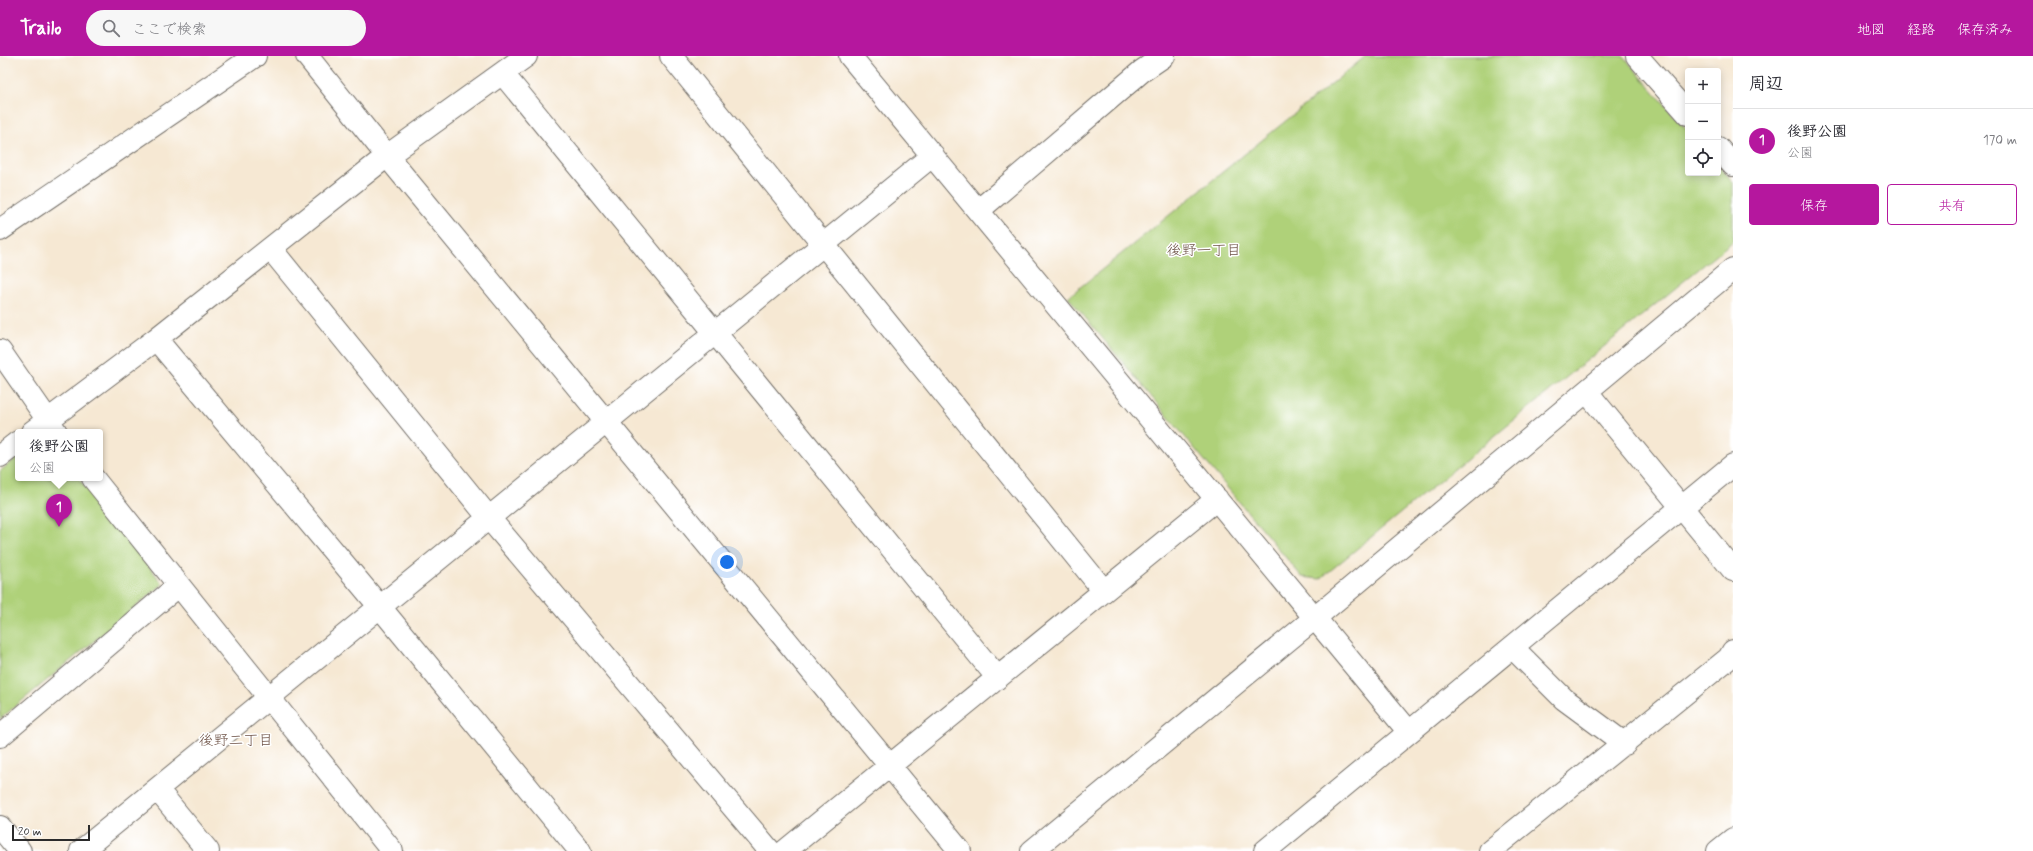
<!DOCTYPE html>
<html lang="ja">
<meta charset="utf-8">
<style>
body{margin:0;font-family:Mynerve,"Klee One",sans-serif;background:#f7f7f7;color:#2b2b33}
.controls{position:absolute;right:12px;top:12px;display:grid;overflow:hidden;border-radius:4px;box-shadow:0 2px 10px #0003}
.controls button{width:36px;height:36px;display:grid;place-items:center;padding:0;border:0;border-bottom:1px solid #e1e1e2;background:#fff;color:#2b2b33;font:20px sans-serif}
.scale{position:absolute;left:12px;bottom:10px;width:78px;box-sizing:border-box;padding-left:4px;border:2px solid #2b2b2b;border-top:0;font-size:11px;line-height:14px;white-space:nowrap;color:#2b2b2b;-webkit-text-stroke:3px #fff;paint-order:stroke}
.you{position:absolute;left:727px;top:506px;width:14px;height:14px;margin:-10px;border:3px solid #fff;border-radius:50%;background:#1a73e8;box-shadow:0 0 0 6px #1a73e833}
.badge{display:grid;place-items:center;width:26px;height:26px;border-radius:50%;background:#b5179e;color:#fff;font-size:13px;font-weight:700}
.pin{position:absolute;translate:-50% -33px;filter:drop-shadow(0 1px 2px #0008)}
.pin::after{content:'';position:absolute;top:21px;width:14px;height:12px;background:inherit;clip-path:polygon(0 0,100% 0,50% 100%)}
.popup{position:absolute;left:15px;top:373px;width:88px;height:52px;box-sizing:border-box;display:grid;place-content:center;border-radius:4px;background:#fff;filter:drop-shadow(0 1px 3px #0005);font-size:13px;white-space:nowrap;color:#7c7c81}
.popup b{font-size:15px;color:#2b2b33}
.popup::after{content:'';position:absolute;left:50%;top:100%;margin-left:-8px;border:8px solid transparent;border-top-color:#fff}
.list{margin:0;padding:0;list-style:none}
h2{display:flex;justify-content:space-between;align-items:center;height:52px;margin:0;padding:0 16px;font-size:17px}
h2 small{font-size:13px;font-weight:400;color:#7c7c81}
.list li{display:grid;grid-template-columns:26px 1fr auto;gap:12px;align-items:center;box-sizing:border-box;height:64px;padding:0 16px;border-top:1px solid #e1e1e2}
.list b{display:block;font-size:15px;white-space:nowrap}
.list p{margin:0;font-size:13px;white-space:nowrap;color:#7c7c81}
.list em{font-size:13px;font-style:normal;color:#7c7c81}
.actions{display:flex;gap:8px;padding:12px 16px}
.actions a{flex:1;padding:9px 0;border:1px solid #b5179e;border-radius:4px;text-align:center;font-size:14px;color:#b5179e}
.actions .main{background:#b5179e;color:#fff}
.icon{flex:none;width:22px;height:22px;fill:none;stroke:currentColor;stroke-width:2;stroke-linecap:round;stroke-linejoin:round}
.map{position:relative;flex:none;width:1733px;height:795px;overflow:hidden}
header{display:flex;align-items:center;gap:24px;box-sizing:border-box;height:56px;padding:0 20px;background:#b5179e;color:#fff}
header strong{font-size:19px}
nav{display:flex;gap:22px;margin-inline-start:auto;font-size:14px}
.search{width:280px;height:36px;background:#f7f7f7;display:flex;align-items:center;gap:10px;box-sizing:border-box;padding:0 14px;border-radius:22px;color:#7c7c81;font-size:15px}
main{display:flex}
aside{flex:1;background:#fff}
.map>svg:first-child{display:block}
</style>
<header>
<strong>Trailo</strong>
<div class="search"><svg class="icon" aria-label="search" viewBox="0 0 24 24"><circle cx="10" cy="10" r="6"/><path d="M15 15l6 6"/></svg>ここで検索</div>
<nav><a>地図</a><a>経路</a><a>保存済み</a></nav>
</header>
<main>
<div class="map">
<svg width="1733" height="795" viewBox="0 0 1733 795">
<rect width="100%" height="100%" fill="#fff"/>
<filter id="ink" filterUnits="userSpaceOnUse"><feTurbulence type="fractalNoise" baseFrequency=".025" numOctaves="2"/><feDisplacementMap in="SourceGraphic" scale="8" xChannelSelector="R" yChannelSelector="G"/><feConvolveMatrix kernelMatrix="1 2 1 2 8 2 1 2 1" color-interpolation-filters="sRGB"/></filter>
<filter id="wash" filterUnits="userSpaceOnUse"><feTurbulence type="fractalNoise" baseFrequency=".012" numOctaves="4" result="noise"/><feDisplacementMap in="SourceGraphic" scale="16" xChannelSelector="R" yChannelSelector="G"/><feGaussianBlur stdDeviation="0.9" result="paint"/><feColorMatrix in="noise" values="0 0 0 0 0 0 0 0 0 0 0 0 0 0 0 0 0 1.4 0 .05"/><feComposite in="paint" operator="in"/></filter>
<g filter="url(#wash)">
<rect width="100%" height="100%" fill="#f6e8d3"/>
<path fill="#afd179" stroke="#6d7e52" d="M 1366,0 L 1623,0 L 1688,75 L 1688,117 L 1718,117 L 1718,109 L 1733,126 L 1733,185 L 1320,523 L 1302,521 L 1068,241 Z
M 18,401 L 18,422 L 78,422 L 163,528 L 0,663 L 0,415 Z"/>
</g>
<g filter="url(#ink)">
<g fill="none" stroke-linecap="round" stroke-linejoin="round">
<g stroke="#726d66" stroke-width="24">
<path id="minor" d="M 307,0 L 387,100 L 960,795
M 671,0 L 1104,535
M 850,0 L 1409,676
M 1637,0 L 1688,58
M 503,18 L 997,621
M 1718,92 L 1733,109
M 979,154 L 1142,15 L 1164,0
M 0,174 L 255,0
M 271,193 L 489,462 L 770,795
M 156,283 L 380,551 L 580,795
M 0,295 L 56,376
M 1587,336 L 1733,514
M 32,376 L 156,283 L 387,100 L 526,0
M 0,400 L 18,386
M 93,422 L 392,795
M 1513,592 L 1564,643 L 1625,688
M 0,680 L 179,529
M 157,733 L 208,795
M 0,771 L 20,795
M 81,795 L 933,99
M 785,795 L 1217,443
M 1032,795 L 1316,561 L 1733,213
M 1265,795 L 1733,409
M 1490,795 L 1729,602 L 1733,595
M 1718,795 L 1733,783"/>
</g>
<use href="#minor" stroke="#fff" stroke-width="22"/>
</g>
</g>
<g text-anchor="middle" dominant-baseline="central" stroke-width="3" stroke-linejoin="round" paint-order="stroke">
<g font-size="15" fill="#71564b" stroke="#fff">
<text x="1204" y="195">後野一丁目</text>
<text x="236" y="685">後野二丁目</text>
</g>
</g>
</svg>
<div class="controls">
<button>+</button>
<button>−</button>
<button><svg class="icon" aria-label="locate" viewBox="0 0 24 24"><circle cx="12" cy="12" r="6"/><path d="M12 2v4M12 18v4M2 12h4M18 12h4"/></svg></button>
</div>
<div class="scale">20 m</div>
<div class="you"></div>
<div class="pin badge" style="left:59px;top:471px">1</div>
<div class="popup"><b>後野公園</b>公園</div>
</div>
<aside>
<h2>周辺<small></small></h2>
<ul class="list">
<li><span class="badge">1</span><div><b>後野公園</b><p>公園</p></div><em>170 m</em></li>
</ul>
<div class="actions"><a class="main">保存</a><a>共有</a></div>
</aside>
</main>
